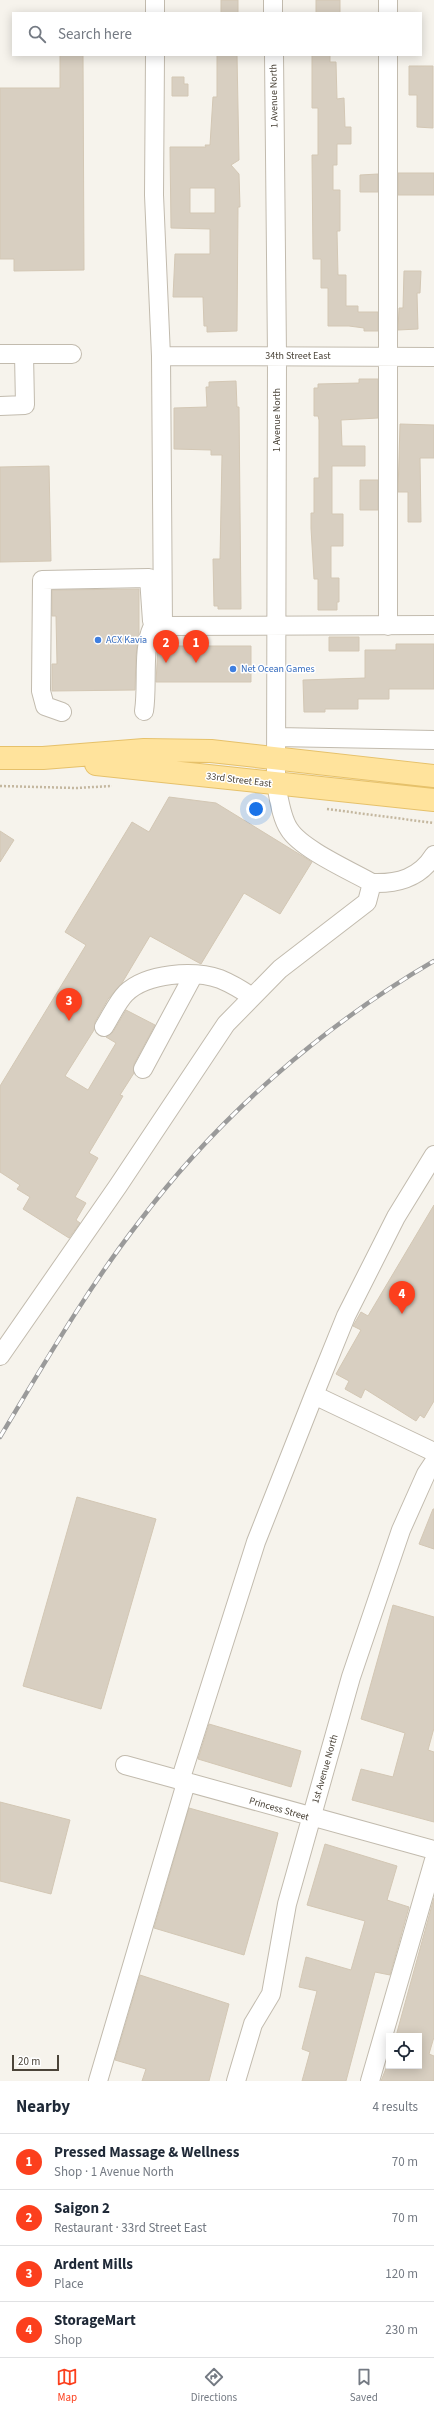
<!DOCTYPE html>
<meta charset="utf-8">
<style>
body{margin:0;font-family:"Source Sans 3",sans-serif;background:#f2f2f3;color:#1f2937}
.controls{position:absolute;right:12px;bottom:12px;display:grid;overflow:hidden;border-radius:0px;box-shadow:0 2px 10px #0003}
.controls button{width:36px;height:36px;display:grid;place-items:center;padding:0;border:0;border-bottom:1px solid #e0e1e3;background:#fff;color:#1f2937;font:20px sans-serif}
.scale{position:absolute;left:12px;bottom:10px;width:47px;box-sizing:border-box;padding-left:4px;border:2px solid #4b4439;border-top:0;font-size:11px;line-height:14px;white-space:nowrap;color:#4b4439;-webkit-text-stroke:3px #fff;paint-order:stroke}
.you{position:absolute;left:256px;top:809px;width:14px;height:14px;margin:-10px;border:3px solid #fff;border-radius:50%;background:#1a73e8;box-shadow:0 0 0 6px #1a73e833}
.badge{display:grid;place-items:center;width:26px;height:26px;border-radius:50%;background:#fc3f1d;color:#fff;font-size:13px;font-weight:700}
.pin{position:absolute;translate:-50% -33px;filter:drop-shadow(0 1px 2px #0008)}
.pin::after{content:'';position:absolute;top:21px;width:14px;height:12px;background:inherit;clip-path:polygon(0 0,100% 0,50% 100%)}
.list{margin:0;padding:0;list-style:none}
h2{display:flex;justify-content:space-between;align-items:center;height:52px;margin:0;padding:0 16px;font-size:17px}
h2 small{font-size:13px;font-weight:400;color:#747a83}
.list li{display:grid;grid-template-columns:26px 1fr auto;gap:12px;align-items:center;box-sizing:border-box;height:56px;padding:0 16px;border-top:1px solid #e0e1e3}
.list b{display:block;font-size:15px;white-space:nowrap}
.list p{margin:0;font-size:13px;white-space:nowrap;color:#747a83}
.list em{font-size:13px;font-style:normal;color:#747a83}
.icon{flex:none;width:22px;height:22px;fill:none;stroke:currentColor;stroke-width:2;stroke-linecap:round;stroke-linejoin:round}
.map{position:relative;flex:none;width:434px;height:2081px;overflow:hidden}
.search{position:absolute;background:#fff;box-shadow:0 2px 10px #0003;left:12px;right:12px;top:12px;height:44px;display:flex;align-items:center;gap:10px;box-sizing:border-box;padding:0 14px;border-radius:0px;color:#747a83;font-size:15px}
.sheet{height:276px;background:#fff}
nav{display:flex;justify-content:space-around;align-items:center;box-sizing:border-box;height:56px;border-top:1px solid #e0e1e3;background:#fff;font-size:11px;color:#747a83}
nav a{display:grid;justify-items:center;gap:2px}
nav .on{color:#fc3f1d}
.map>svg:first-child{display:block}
</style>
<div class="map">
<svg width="434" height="2081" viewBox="0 0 434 2081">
<rect width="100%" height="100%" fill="#f6f3ec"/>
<path fill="#d8cfc1" stroke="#d3c7b4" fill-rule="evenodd" d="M 221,0 L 238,0 L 238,13 L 221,13 Z
M 316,0 L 340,0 L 340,13 L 316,13 Z
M 60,55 L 83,55 L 84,270 L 14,271 L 14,259 L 0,259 L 0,88 L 60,88 Z
M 217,55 L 237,55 L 239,160 L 231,165 L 239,174 L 240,207 L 238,207 L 237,331 L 207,332 L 207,326 L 204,326 L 203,297 L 173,297 L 175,254 L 210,254 L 210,229 L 171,228 L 170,147 L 206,147 L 205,145 L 210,145 L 213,97 L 217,97 ZM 190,188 L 215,188 L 215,213 L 190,213 Z
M 312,55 L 330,55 L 330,62 L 336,62 L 337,99 L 344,98 L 345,127 L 351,127 L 351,144 L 337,144 L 337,165 L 333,165 L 333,190 L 340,190 L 340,231 L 337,231 L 338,275 L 346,275 L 346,306 L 358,306 L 358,312 L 378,312 L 378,331 L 364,331 L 364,328 L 349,326 L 328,326 L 328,288 L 321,288 L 321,259 L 313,259 L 312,155 L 318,155 L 318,108 L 312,108 Z
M 409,66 L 433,66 L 433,128 L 417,127 L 417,95 L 409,95 Z
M 172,77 L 184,77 L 184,84 L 188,84 L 188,96 L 172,96 Z
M 398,173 L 434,173 L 434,195 L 398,195 Z
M 378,174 L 378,192 L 360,192 L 360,175 Z
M 404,271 L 421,271 L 420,293 L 417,293 L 418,329 L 398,330 L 399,308 L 403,308 Z
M 359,379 L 378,379 L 378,418 L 341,420 L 342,446 L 365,446 L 365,466 L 332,466 L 332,514 L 343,514 L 343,546 L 331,546 L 331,578 L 339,578 L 339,602 L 337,602 L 337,610 L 318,610 L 318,579 L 314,579 L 311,528 L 311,513 L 314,513 L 314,478 L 319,478 L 319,420 L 318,416 L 314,416 L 314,388 L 318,388 L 318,384 L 359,383 Z
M 236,381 L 237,407 L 239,407 L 241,609 L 218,609 L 218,606 L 214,606 L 213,559 L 220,559 L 222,455 L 211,455 L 211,450 L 174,449 L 174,408 L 207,407 L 206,387 L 209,387 L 209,382 Z
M 400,424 L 434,425 L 434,458 L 420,458 L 421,522 L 408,522 L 408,492 L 398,492 Z
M 49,466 L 51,561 L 0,562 L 0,467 Z
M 360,480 L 378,480 L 378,510 L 360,510 Z
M 139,589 L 139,633 L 136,656 L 135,690 L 52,691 L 52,664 L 57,664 L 56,616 L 52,616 L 52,590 Z
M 329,637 L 359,637 L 359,651 L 329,651 Z
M 396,644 L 434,644 L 434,689 L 389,689 L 389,699 L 358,699 L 358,709 L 325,709 L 325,712 L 304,712 L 303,680 L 365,678 L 365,650 L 396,650 Z
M 158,646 L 251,646 L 251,682 L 156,682 Z
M 169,797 L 216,803 L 312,862 L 280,914 L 244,893 L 201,964 L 150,936 L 122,983 L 108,999 L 95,1022 L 94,1030 L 65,1076 L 88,1090 L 116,1043 L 106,1037 L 113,1032 L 126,1010 L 155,1025 L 134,1064 L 134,1073 L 120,1095 L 123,1096 L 89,1153 L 98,1158 L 75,1197 L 86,1203 L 76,1220 L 80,1223 L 69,1238 L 23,1209 L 30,1197 L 17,1189 L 20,1185 L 0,1172 L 0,1086 L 86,945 L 65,932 L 132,822 L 149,832 Z
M 0,831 L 14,840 L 0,862 Z
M 434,1205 L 434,1401 L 424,1418 L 420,1415 L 416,1421 L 365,1389 L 361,1398 L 345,1389 L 349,1381 L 336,1374 L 361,1330 L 353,1326 L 361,1312 L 368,1316 Z
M 77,1497 L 156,1519 L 101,1709 L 23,1686 Z
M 433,1509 L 434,1509 L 434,1549 L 419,1544 Z
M 393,1605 L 434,1617 L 434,1728 L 428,1750 L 434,1752 L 434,1822 L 352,1800 L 361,1769 L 393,1777 L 405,1733 L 361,1719 Z
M 209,1724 L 301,1751 L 291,1787 L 198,1759 Z
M 0,1802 L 70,1820 L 51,1894 L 0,1881 Z
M 189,1808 L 278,1833 L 244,1955 L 154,1928 Z
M 325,1844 L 397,1866 L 387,1900 L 409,1907 L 390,1975 L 375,1972 L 346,2081 L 302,2081 L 310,2052 L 302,2049 L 317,1991 L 299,1987 L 306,1957 L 351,1970 L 365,1921 L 307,1905 Z
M 434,1898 L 434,2037 L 429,2054 L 434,2056 L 434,2081 L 381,2081 L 387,2066 L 419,2066 L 419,2036 L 396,2036 Z
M 140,1975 L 229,2004 L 209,2081 L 142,2081 L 146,2069 L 115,2060 Z"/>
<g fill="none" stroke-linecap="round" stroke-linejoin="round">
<g stroke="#c2bbae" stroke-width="20">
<path id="minor" d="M 273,0 L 273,13
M 155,13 L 155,0
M 388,13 L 388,0
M 155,55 L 154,195 L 161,356 L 163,626
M 0,354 L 72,354
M 161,356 L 434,357
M 0,406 L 25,405 L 24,354
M 388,626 L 388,55
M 144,711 C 148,686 142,650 152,628 L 163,626 L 434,625
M 62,712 L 45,706 L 41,691 L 42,580 L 149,578 L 152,621
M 277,737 L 434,740
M 372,883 C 398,884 420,878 434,855
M 104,1027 C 111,1016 117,1002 126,993 C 147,973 193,970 220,979 C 232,984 242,990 252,997
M 143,1069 L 193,976
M 0,1356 L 118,1186 L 226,1024 L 280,969 L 367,902 L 372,883 C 351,871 301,849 289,829 C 281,817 279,798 276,784 L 277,356 L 274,55
M 314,1395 L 434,1452
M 125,1765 L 434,1850
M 180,1781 L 256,1542 L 314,1395 L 346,1316 L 396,1217 L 434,1155
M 98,2081 L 186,1783
M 236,2081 L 253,2024 L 271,1994 L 287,1904 L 351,1677 L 401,1530 L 426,1474 L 434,1462
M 370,2081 L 434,1860"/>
</g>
<g stroke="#e6c16a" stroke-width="24">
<path id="major" d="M 0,758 L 43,758 L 144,750 L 211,751 L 434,776
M 96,764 L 434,800"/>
</g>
<path stroke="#c4b79f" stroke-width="2.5" stroke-dasharray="2 2" stroke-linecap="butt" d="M 0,786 L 76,788 L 112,786
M 327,809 L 434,823"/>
<use href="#minor" stroke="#fff" stroke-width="18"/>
<use href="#major" stroke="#ffe39c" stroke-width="22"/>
<g stroke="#9a9a9a" stroke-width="4.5">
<path id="rail" d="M 0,1437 C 44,1364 87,1289 139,1222 C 218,1117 321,1027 434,961"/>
</g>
<use href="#rail" stroke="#fff" stroke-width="3" stroke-dasharray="9" stroke-linecap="butt"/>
</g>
<g fill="#3f7fe0" stroke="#fff" stroke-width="1.5">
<circle cx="98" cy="640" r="4"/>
<circle cx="233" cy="669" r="4"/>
</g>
<g text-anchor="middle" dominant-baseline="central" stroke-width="3" stroke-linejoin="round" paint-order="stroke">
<g font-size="10" fill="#4b4439" stroke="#fff">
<text transform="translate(274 96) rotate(-91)">1 Avenue North</text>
<text x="298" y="356">34th Street East</text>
<text transform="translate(277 420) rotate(-90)">1 Avenue North</text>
<text transform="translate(239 780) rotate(7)">33rd Street East</text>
<text transform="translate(325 1769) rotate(-74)">1st Avenue North</text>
<text transform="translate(279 1809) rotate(16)">Princess Street</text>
</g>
<g font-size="10" fill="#366cbe" stroke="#fff" text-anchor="start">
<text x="106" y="640">ACX Kavia</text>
<text x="241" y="669">Net Ocean Games</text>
</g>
</g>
</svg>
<div class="controls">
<button><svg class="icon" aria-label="locate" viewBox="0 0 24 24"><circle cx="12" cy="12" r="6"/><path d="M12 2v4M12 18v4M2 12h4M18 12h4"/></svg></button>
</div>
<div class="scale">20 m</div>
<div class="you"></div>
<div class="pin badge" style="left:196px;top:663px">1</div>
<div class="pin badge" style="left:166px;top:663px">2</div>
<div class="pin badge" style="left:69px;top:1021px">3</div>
<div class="pin badge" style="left:402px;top:1314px">4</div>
<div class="search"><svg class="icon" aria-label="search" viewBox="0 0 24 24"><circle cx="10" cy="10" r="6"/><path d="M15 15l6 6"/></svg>Search here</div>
</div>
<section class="sheet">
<h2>Nearby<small>4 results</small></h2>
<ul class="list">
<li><span class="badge">1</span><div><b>Pressed Massage &amp; Wellness</b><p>Shop · 1 Avenue North</p></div><em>70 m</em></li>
<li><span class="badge">2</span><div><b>Saigon 2</b><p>Restaurant · 33rd Street East</p></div><em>70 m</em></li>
<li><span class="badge">3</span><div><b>Ardent Mills</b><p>Place</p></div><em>120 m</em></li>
<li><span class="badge">4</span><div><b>StorageMart</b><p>Shop</p></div><em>230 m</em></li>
</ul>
</section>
<nav>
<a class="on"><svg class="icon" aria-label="map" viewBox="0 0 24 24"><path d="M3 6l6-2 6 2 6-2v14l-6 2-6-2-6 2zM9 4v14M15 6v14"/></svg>Map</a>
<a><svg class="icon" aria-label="directions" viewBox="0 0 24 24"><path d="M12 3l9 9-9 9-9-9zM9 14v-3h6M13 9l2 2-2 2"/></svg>Directions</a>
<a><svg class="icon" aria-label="saved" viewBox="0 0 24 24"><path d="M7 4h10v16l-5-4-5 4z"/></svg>Saved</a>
</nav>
